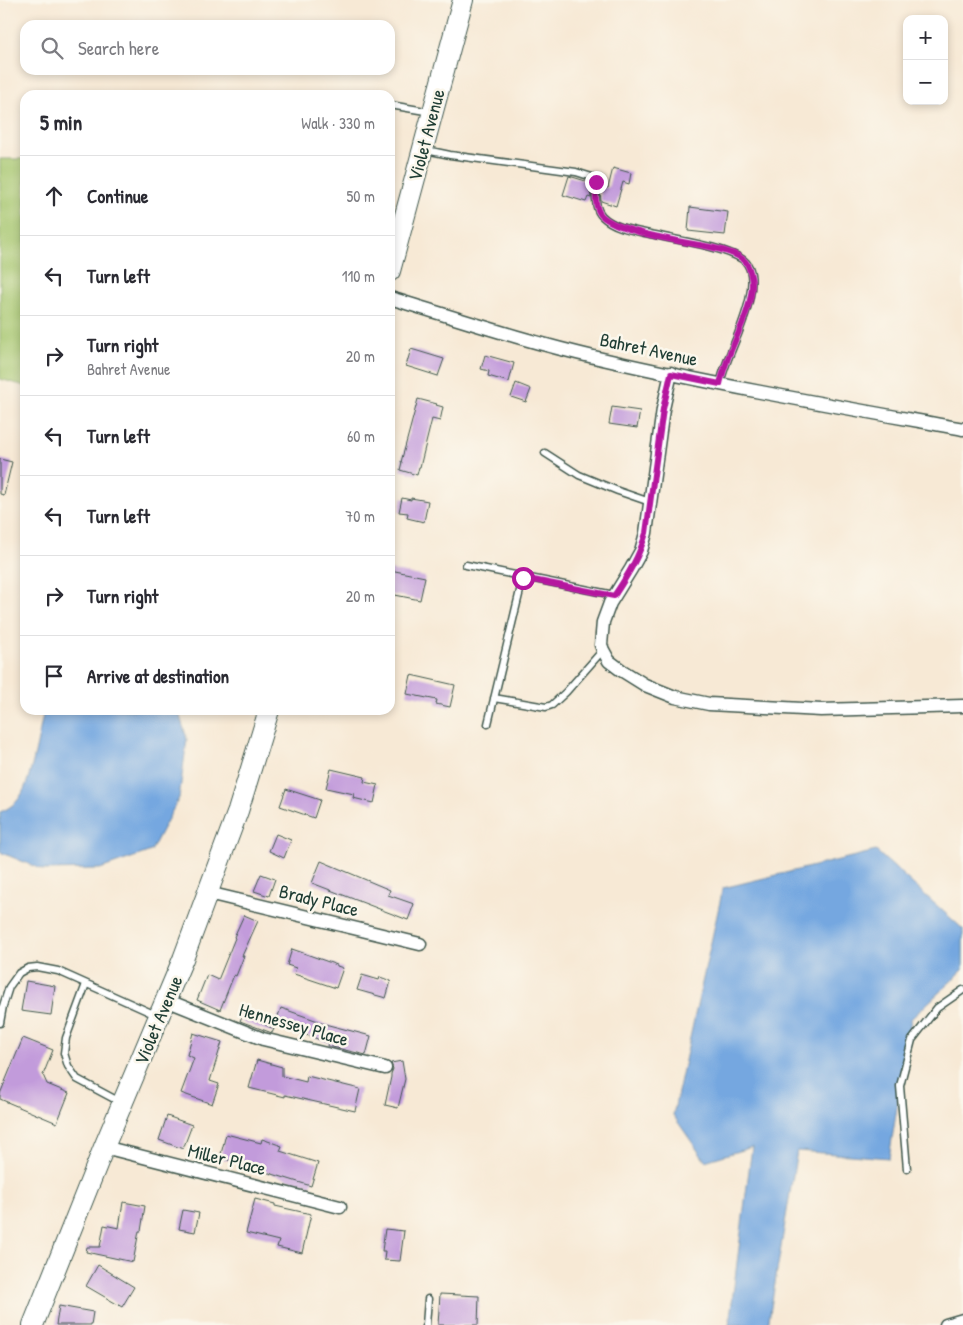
<!DOCTYPE html>
<meta charset="utf-8">
<style>
body{margin:0;font-family:"Patrick Hand",sans-serif;background:#f2f2f3;color:#2b2b33}
.controls{position:absolute;right:15px;top:15px;display:grid;overflow:hidden;border-radius:10px;box-shadow:0 2px 8px #0003}
.controls button{width:45px;height:45px;display:grid;place-items:center;padding:0;border:0;border-bottom:1px solid #e1e1e2;background:#fff;color:#2b2b33;font:25px sans-serif}
.stop{position:absolute;width:15px;height:15px;margin:-11px;border:4px solid #b5179e;border-radius:50%;background:#fff}
.stop.end{background:#b5179e;border-color:#fff;box-shadow:0 1px 5px #0008}
.list{margin:0;padding:0;list-style:none}
h2{display:flex;justify-content:space-between;align-items:center;height:65px;margin:0;padding:0 20px;font-size:21px}
h2 small{font-size:16px;font-weight:400;color:#7c7c81}
.list li{display:grid;grid-template-columns:32px 1fr auto;gap:15px;align-items:center;box-sizing:border-box;height:80px;padding:0 20px;border-top:1px solid #e1e1e2}
.list b{display:block;font-size:19px;white-space:nowrap}
.list p{margin:0;font-size:16px;white-space:nowrap;color:#7c7c81}
.list em{font-size:16px;font-style:normal;color:#7c7c81}
.icon{flex:none;width:28px;height:28px;fill:none;stroke:currentColor;stroke-width:2;stroke-linecap:round;stroke-linejoin:round}
.map{position:relative;flex:none;width:963px;height:1325px;overflow:hidden}
.search{position:absolute;background:#fff;box-shadow:0 2px 8px #0003;left:20px;top:20px;width:375px;height:55px;display:flex;align-items:center;gap:12px;box-sizing:border-box;padding:0 18px;border-radius:15px;color:#7c7c81;font-size:19px}
.panel{position:absolute;background:#fff;box-shadow:0 2px 8px #0003;left:20px;top:90px;width:375px;height:625px;border-radius:15px}
.map>svg:first-child{display:block}
</style>
<div class="map">
<svg width="963" height="1325" viewBox="0 0 963 1325">
<rect width="100%" height="100%" fill="#fbf7ec"/>
<filter id="ink" filterUnits="userSpaceOnUse"><feTurbulence type="fractalNoise" baseFrequency=".02" numOctaves="2"/><feDisplacementMap in="SourceGraphic" scale="10" xChannelSelector="R" yChannelSelector="G"/><feConvolveMatrix kernelMatrix="1 2 1 2 8 2 1 2 1" color-interpolation-filters="sRGB"/></filter>
<filter id="wash" filterUnits="userSpaceOnUse"><feTurbulence type="fractalNoise" baseFrequency=".0096" numOctaves="4" result="noise"/><feDisplacementMap in="SourceGraphic" scale="20" xChannelSelector="R" yChannelSelector="G"/><feGaussianBlur stdDeviation="1.12" result="paint"/><feColorMatrix in="noise" values="0 0 0 0 0 0 0 0 0 0 0 0 0 0 0 0 0 1.4 0 .05"/><feComposite in="paint" operator="in"/></filter>
<g filter="url(#wash)">
<rect width="100%" height="100%" fill="#f7e9d5"/>
<path fill="#a6c66e" stroke="#628251" d="M 0,159 L 25,159 L 25,386 L 0,379 Z"/>
<path fill="#74a7e0" stroke="#4a728a" d="M 44,710 L 178,710 L 187,739 L 179,798 L 151,851 L 100,869 L 43,870 L 0,852 L 0,812 C 6,810 12,806 17,801 C 31,786 39,732 44,710 Z
M 876,851 L 963,929 L 963,970 L 911,1019 L 889,1158 L 797,1151 L 768,1325 L 729,1325 L 752,1147 L 705,1161 L 673,1115 L 723,888 Z"/>
<g id="blocks">
<path fill="#c29bdb" d="M 613,168 L 631,173 L 629,184 L 623,182 L 616,206 L 601,201 L 600,186 L 608,188 Z
M 569,176 L 589,182 L 591,198 L 588,197 L 586,202 L 563,195 Z
M 690,207 L 728,212 L 725,235 L 688,231 Z
M 411,349 L 444,359 L 438,376 L 406,366 Z
M 485,355 L 514,363 L 509,382 L 488,376 L 489,371 L 481,369 Z
M 516,383 L 531,389 L 526,402 L 511,397 Z
M 418,399 L 437,404 L 436,405 L 443,407 L 440,421 L 432,419 L 420,467 L 419,467 L 417,475 L 400,470 L 402,462 L 401,462 Z
M 612,407 L 640,411 L 637,428 L 609,424 Z
M 0,459 L 12,462 L 4,495 L 0,494 Z
M 402,498 L 411,500 L 411,498 L 428,501 L 424,522 L 407,518 L 408,513 L 399,512 Z
M 390,570 L 425,577 L 420,600 L 390,594 Z
M 411,675 L 455,685 L 450,707 L 436,704 L 437,700 L 407,694 Z
M 331,769 L 365,777 L 364,782 L 378,785 L 374,803 L 353,798 L 354,794 L 326,788 Z
M 286,789 L 320,800 L 314,818 L 280,806 Z
M 276,834 L 291,840 L 284,858 L 269,851 Z
M 321,861 L 390,890 L 388,895 L 414,904 L 408,920 L 312,883 Z
M 261,874 L 275,879 L 269,896 L 254,891 Z
M 244,915 L 258,921 L 242,956 L 244,956 L 236,976 L 234,975 L 220,1010 L 197,1000 L 207,975 L 218,980 L 235,938 L 234,937 Z
M 292,949 L 337,965 L 337,966 L 343,968 L 336,988 L 294,974 L 296,968 L 287,965 Z
M 362,975 L 379,980 L 380,977 L 391,981 L 386,998 L 357,990 Z
M 26,981 L 55,986 L 51,1015 L 21,1011 Z
M 281,1008 L 318,1021 L 317,1022 L 371,1036 L 366,1055 L 328,1046 L 329,1043 L 275,1024 Z
M 243,1014 L 274,1029 L 272,1033 L 240,1021 Z
M 193,1033 L 222,1042 L 210,1081 L 219,1084 L 212,1104 L 181,1093 L 194,1058 L 187,1055 Z
M 23,1038 L 53,1050 L 43,1075 L 47,1084 L 69,1093 L 57,1123 L 0,1099 L 0,1094 Z
M 257,1060 L 282,1067 L 282,1076 L 306,1082 L 307,1076 L 360,1089 L 355,1111 L 285,1095 L 285,1097 L 249,1088 Z
M 402,1061 L 405,1079 L 398,1108 L 385,1105 L 391,1077 L 391,1074 L 393,1069 L 391,1063 Z
M 167,1116 L 192,1125 L 183,1149 L 159,1140 Z
M 226,1134 L 261,1143 L 262,1139 L 282,1146 L 280,1151 L 318,1163 L 311,1186 L 253,1168 L 254,1166 L 220,1158 Z
M 255,1199 L 275,1204 L 275,1206 L 311,1214 L 302,1253 L 277,1247 L 279,1241 L 246,1233 Z
M 123,1202 L 145,1206 L 141,1231 L 139,1231 L 133,1262 L 86,1252 L 87,1247 L 100,1247 L 104,1225 L 119,1228 Z
M 183,1210 L 199,1213 L 195,1232 L 179,1229 Z
M 385,1229 L 404,1231 L 400,1261 L 384,1260 L 385,1251 L 382,1251 Z
M 98,1265 L 134,1287 L 122,1307 L 86,1286 Z
M 440,1294 L 479,1296 L 478,1325 L 438,1325 Z
M 59,1306 L 93,1312 L 91,1325 L 56,1325 Z"/>
</g>
</g>
<g filter="url(#ink)">
<use href="#blocks" fill-opacity="0" stroke="#3f574c" stroke-width="1"/>
<g fill="none" stroke-linecap="round" stroke-linejoin="round">
<g stroke="#3f574c" stroke-width="9">
<path id="lane" d="M 390,105 L 431,112
M 426,150 L 450,155 L 576,172 L 592,177 C 600,188 591,205 602,216 C 615,229 637,231 655,235 C 680,241 721,246 742,259 C 767,275 736,338 728,359 C 725,367 722,375 720,384
M 545,453 L 579,475 L 618,491 L 650,502
M 466,565 L 614,595
M 494,698 L 546,707 L 552,705 L 566,692 L 603,650
M 488,724 L 523,578
M 86,984 L 66,1038 L 64,1053 L 68,1066 L 77,1079 L 120,1102
M 0,1023 L 3,1006 L 9,987 L 19,973 L 28,968 L 37,967 L 58,971 L 156,1015
M 907,1169 L 900,1086 L 912,1040 L 937,1008 L 963,990
M 426,1325 L 428,1299"/>
</g>
<g stroke="#3f574c" stroke-width="15">
<path id="street" d="M 390,298 C 459,319 528,342 598,358 C 719,386 841,407 963,429
M 671,373 L 663,409 L 646,533 L 641,551 L 631,569 L 610,603 L 603,622 L 601,645 L 603,650 L 609,661 L 621,670 L 645,685 L 675,697 L 709,704 L 821,710 L 963,706
M 208,893 L 420,944
M 166,1000 L 263,1039 L 385,1068
M 104,1147 L 340,1207
M 946,1325 L 963,1320"/>
</g>
<g stroke="#3f574c" stroke-width="22">
<path id="primary" d="M 390,271 L 463,0
M 33,1325 L 104,1147 L 183,959 L 238,811 L 269,710"/>
</g>
<use href="#lane" stroke="#fff" stroke-width="6"/>
<use href="#street" stroke="#fff" stroke-width="12"/>
<use href="#primary" stroke="#fff" stroke-width="20"/>
</g>
</g>
<g fill="none" stroke-linecap="round" stroke-linejoin="round" filter="url(#ink)">
<path stroke="#b5179e" stroke-width="6" d="M 523,578 L 614,596 C 628,575 639,557 646,533 L 663,409 L 671,374 L 720,384 C 722,375 725,367 728,358 C 736,337 753,305 752,282 C 751,276 750,266 745,261 C 738,254 720,249 710,247 C 685,242 617,232 601,215 C 594,207 596,193 596,182"/>
</g>
<g text-anchor="middle" dominant-baseline="central" stroke-width="5" stroke-linejoin="round" paint-order="stroke">
<g font-size="19" fill="#1f3d34" stroke="#fbf7ec">
<text transform="translate(426 135) rotate(-75)">Violet Avenue</text>
<text transform="translate(649 349) rotate(12)">Bahret Avenue</text>
<text transform="translate(319 900) rotate(14)">Brady Place</text>
<text transform="translate(158 1020) rotate(-67)">Violet Avenue</text>
<text transform="translate(294 1024) rotate(16)">Hennessey Place</text>
<text transform="translate(227 1159) rotate(14)">Miller Place</text>
</g>
</g>
</svg>
<div class="controls">
<button>+</button>
<button>−</button>
</div>
<div class="stop" style="left:523px;top:578px"></div>
<div class="stop end" style="left:596px;top:182px"></div>
<div class="search"><svg class="icon" aria-label="search" viewBox="0 0 24 24"><circle cx="10" cy="10" r="6"/><path d="M15 15l6 6"/></svg>Search here</div>
<section class="panel">
<h2>5 min<small>Walk · 330 m</small></h2>
<ul class="list">
<li><svg class="icon" aria-label="ahead" viewBox="0 0 24 24"><path d="M12 20V5M6 11l6-6 6 6"/></svg><div><b>Continue</b></div><em>50 m</em></li>
<li><svg class="icon" aria-label="left" viewBox="0 0 24 24"><path d="M17 20v-9H6M10 6l-5 5 5 5"/></svg><div><b>Turn left</b></div><em>110 m</em></li>
<li><svg class="icon" aria-label="right" viewBox="0 0 24 24"><path d="M7 20v-9h11M14 6l5 5-5 5"/></svg><div><b>Turn right</b><p>Bahret Avenue</p></div><em>20 m</em></li>
<li><svg class="icon" aria-label="left" viewBox="0 0 24 24"><path d="M17 20v-9H6M10 6l-5 5 5 5"/></svg><div><b>Turn left</b></div><em>60 m</em></li>
<li><svg class="icon" aria-label="left" viewBox="0 0 24 24"><path d="M17 20v-9H6M10 6l-5 5 5 5"/></svg><div><b>Turn left</b></div><em>70 m</em></li>
<li><svg class="icon" aria-label="right" viewBox="0 0 24 24"><path d="M7 20v-9h11M14 6l5 5-5 5"/></svg><div><b>Turn right</b></div><em>20 m</em></li>
<li><svg class="icon" aria-label="arrive" viewBox="0 0 24 24"><path d="M6 21V4h12l-3 4 3 4H6"/></svg><div><b>Arrive at destination</b></div></li>
</ul>
</section>
</div>
